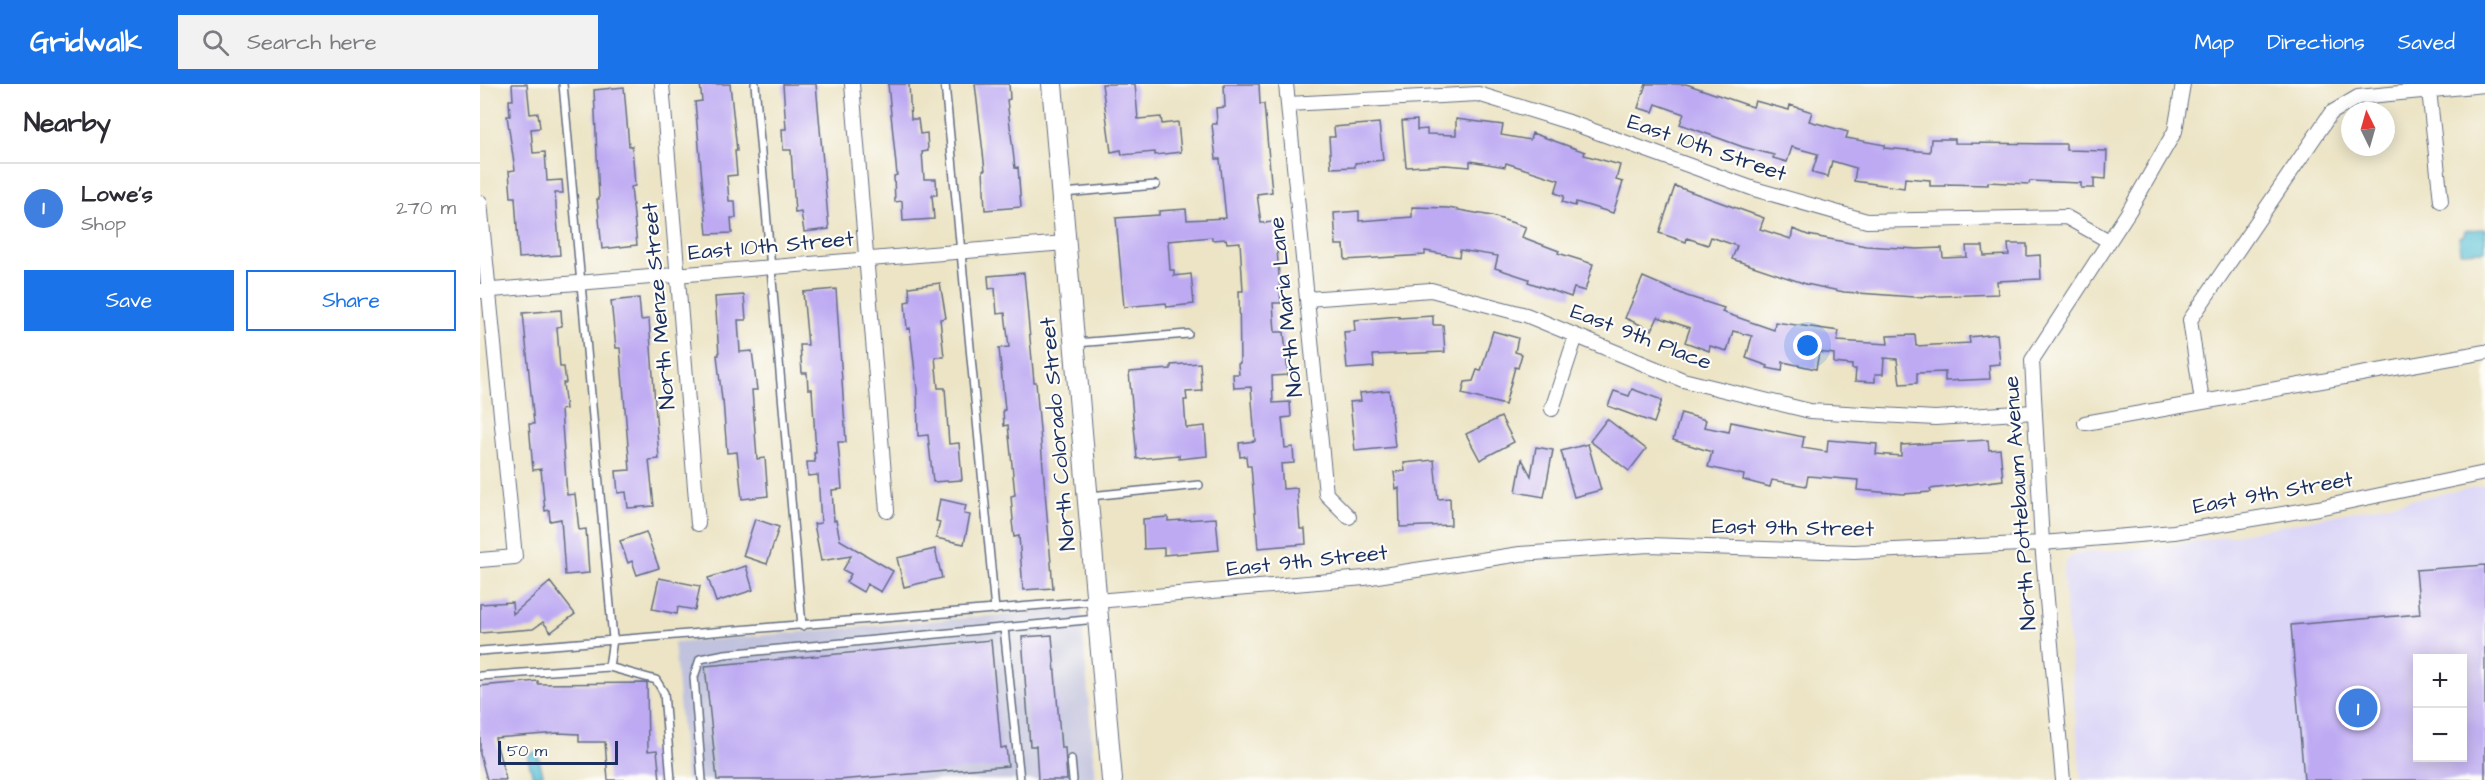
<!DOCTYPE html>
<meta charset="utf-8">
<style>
body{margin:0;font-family:"Architects Daughter",sans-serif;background:#f2f2f3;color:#2b2b33}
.controls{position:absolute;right:18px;bottom:18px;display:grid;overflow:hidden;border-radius:0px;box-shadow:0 3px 15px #0003}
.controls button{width:54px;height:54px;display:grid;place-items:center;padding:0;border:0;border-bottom:2px solid #e1e1e2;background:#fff;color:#2b2b33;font:30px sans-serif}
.compass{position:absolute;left:1861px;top:18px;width:54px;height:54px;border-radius:50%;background:#fff;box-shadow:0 3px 15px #0003;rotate:355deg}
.scale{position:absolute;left:18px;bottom:15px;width:120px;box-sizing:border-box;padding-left:6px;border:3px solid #1b2f5e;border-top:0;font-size:16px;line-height:21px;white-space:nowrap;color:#1b2f5e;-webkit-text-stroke:4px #fdfcf7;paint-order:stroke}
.you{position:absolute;left:1328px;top:262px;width:21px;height:21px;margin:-15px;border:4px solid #fff;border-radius:50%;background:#1a73e8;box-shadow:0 0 0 9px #1a73e833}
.badge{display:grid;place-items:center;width:39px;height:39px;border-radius:50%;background:#1a73e8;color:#fff;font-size:20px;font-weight:700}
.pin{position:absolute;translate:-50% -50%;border:3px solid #fff;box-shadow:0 2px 6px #0006}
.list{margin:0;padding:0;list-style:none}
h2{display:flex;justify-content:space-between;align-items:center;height:78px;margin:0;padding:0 24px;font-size:26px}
h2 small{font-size:20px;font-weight:400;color:#7c7c81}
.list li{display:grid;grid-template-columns:39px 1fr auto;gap:18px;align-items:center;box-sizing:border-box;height:90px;padding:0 24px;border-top:2px solid #e1e1e2}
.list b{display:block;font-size:22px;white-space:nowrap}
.list p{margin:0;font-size:20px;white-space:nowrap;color:#7c7c81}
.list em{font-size:20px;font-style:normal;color:#7c7c81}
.actions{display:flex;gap:12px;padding:18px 24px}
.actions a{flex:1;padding:14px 0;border:2px solid #1a73e8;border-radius:0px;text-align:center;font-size:21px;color:#1a73e8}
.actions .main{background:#1a73e8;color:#fff}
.icon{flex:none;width:33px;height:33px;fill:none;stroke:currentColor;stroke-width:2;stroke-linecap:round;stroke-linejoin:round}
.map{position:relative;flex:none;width:2005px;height:696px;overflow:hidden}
header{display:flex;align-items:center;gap:36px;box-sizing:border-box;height:84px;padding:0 30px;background:#1a73e8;color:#fff}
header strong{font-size:28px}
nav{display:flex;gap:33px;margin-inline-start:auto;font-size:21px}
.search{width:420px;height:54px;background:#f2f2f3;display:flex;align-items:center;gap:15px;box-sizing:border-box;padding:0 21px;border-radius:0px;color:#7c7c81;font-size:22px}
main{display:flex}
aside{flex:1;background:#fff}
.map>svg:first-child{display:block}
</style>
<header>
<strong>Gridwalk</strong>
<div class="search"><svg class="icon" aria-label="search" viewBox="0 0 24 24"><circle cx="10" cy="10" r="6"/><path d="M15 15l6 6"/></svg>Search here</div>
<nav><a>Map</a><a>Directions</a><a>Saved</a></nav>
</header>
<main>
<aside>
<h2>Nearby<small></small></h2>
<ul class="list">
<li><span class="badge" style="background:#3f7fe0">1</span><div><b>Lowe's</b><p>Shop</p></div><em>270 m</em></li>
</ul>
<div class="actions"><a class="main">Save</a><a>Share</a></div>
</aside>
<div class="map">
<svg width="2005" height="696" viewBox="0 0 2005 696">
<rect width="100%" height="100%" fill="#fdfcf7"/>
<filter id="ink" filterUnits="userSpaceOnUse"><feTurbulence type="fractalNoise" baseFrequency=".0167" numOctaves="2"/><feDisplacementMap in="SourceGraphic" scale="12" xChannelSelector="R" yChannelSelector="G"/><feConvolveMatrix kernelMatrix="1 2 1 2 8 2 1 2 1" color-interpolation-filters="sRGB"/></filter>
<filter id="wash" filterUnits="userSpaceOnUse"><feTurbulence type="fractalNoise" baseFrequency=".008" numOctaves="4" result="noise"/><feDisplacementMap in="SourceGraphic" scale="24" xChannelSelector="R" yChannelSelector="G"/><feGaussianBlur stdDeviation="1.35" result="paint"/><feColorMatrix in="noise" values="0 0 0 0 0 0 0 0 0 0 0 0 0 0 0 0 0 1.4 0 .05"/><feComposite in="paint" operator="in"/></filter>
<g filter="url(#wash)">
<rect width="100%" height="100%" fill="#ece4c5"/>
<path fill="#dbd6f7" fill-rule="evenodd" d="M 2005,401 L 2005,696 L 1601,696 L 1583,488 L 1587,476 L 1598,469 L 1678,463 L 1755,451 ZM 1938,574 L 1982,574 L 1982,674 L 1938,674 Z"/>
<path fill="#c1c2dd" d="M 601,524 L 615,696 L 206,696 L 194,559 Z"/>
<path fill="#58c0d6" stroke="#3a789a" stroke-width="1.5" d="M 2005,145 L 2005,167 L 1981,168 L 1979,153 L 1984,151 L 1985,146 Z
M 57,668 L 63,690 L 53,693 L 47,671 Z"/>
<g id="blocks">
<path fill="#beaaf3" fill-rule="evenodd" d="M 32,0 L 47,0 L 50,30 L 58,29 L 60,44 L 51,45 L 53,69 L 65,68 L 67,97 L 82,96 L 83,109 L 75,109 L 80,171 L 39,174 L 35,113 L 31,113 L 29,87 L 35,86 L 27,32 L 30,32 L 29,16 L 33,16 Z
M 220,0 L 250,0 L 257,67 L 255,67 L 257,91 L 247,92 L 249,117 L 255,117 L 256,134 L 251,134 L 252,149 L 227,150 L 215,18 L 222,17 Z
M 303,0 L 336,0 L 349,145 L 324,148 L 321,128 L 315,129 L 311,66 L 303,66 L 302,45 L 306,45 Z
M 408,0 L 429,0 L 431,35 L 438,35 L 440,50 L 447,49 L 448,67 L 442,68 L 444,95 L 456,95 L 457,111 L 452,111 L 454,135 L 423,137 L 422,117 L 415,118 L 414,92 L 417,91 Z
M 495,0 L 529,0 L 530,15 L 527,16 L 535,84 L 538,83 L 541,123 L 505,126 L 503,86 L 505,86 Z
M 622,0 L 655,0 L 658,35 L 681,33 L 682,40 L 698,38 L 701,68 L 675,71 L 675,68 L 642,71 L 641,66 L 631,68 Z
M 744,0 L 779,0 L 780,20 L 784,20 L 792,108 L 777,110 L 781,139 L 795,138 L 801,219 L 793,219 L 795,248 L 804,248 L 808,291 L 792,292 L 793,319 L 810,318 L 811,333 L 802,334 L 805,364 L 813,363 L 814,379 L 801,380 L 803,405 L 817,404 L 820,445 L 825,445 L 826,460 L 778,464 L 771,382 L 767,382 L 766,372 L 760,373 L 759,359 L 775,357 L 771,303 L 754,304 L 753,290 L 759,290 L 758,280 L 760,279 L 759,207 L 763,207 L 760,158 L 747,159 L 746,155 L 732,156 L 732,153 L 688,157 L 690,186 L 694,186 L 694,192 L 711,190 L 714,220 L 687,223 L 686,219 L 644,223 L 636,134 L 679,131 L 679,127 L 706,125 L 707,136 L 746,134 L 740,75 L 736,75 L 732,40 L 737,40 L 736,24 L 745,23 Z
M 1166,0 L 1206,0 L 1273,23 L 1275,17 L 1309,26 L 1310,21 L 1332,28 L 1329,37 L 1368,48 L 1366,54 L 1405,61 L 1404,64 L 1450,68 L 1451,55 L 1475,55 L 1475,59 L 1586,60 L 1586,66 L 1627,67 L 1626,95 L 1614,94 L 1614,104 L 1601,104 L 1601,99 L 1550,97 L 1549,100 L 1508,98 L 1508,101 L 1465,100 L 1465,102 L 1450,102 L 1450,96 L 1425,94 L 1424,104 L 1374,97 L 1376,84 L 1352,77 L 1348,93 L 1332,89 L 1338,70 L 1312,63 L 1307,78 L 1293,74 L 1294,71 L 1263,63 L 1200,40 L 1204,30 L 1176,20 L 1173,28 L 1158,24 Z
M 144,3 L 149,62 L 152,62 L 155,102 L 151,103 L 157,161 L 122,165 L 117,115 L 119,115 L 114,6 Z
M 976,35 L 1023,41 L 1021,51 L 1050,56 L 1052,49 L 1105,68 L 1104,71 L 1140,81 L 1136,96 L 1143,98 L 1133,129 L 1096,118 L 1095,122 L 1082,118 L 1084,112 L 1075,109 L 1079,96 L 1026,79 L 1025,83 L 990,77 L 990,83 L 965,81 L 926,83 L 922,37 L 937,36 L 937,46 L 947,45 L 947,50 L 976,51 Z
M 899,39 L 903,76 L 875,79 L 875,83 L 851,84 L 849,53 L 855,53 L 854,43 Z
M 1195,102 L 1284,134 L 1280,145 L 1311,155 L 1313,145 L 1328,151 L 1386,162 L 1437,165 L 1462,164 L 1463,174 L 1487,173 L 1486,162 L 1503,162 L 1504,172 L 1529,171 L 1528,160 L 1547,160 L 1547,172 L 1560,171 L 1561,195 L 1517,197 L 1518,210 L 1434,213 L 1364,208 L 1326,200 L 1252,175 L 1257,162 L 1231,153 L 1228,161 L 1207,154 L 1206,158 L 1179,149 Z
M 932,123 L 968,124 L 1012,132 L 1046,143 L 1042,153 L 1079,167 L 1078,169 L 1113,180 L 1105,207 L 1094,204 L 1091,213 L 1048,198 L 1049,195 L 1015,184 L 1018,172 L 980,166 L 979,173 L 945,167 L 945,171 L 865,176 L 864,161 L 856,161 L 854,129 L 879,127 L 879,137 L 932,133 Z
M 544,189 L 554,298 L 556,298 L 573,504 L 543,506 L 539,452 L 534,453 L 532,437 L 533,436 L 531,412 L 535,411 L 528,341 L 524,342 L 523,326 L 525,326 L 519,264 L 529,263 L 525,229 L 517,230 L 515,204 L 509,205 L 508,192 Z
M 1163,193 L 1207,212 L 1244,224 L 1242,228 L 1294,246 L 1295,238 L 1359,247 L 1357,257 L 1408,260 L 1407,252 L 1435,251 L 1436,262 L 1490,259 L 1489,253 L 1517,250 L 1520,280 L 1509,281 L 1510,295 L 1465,297 L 1465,288 L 1437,289 L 1437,299 L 1420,300 L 1417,275 L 1404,274 L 1403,290 L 1395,290 L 1395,298 L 1375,297 L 1376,285 L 1372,285 L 1372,281 L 1354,279 L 1354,270 L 1339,268 L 1336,285 L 1303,278 L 1302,287 L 1287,284 L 1288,282 L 1266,274 L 1272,252 L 1253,247 L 1247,267 L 1230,262 L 1229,267 L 1205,258 L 1210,244 L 1178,233 L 1172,246 L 1145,234 Z
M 460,199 L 466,234 L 460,235 L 464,273 L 455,273 L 458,304 L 465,304 L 469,360 L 479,359 L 482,396 L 453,398 L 448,351 L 438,352 L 437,306 L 430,244 L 427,245 L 425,218 L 430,217 L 429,203 Z
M 356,205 L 366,358 L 358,358 L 362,405 L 352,406 L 354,437 L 356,436 L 360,456 L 413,487 L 401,508 L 387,500 L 383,508 L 366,498 L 371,490 L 363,486 L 371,472 L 341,477 L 334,440 L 341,439 L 338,391 L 328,392 L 327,378 L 335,378 L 334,369 L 336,369 L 332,305 L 328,305 L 327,289 L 322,289 L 320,261 L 328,261 L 323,208 Z
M 264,211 L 266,236 L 258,236 L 260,268 L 272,267 L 277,306 L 272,306 L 277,375 L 285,374 L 288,412 L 262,415 L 257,368 L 247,369 L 243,316 L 242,316 L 237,271 L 239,271 L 235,213 Z
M 159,214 L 161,236 L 169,235 L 179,375 L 169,376 L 174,422 L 148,424 L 146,408 L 138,409 L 136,387 L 150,386 L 140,264 L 136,264 L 131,217 Z
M 81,226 L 82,242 L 77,243 L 80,283 L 84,283 L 86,299 L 83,299 L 86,325 L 81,326 L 87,411 L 95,410 L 99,446 L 106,445 L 109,489 L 85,491 L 81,435 L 70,437 L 69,426 L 65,427 L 61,385 L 53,386 L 49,340 L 54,340 L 43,229 Z
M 919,232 L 919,234 L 953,232 L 953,241 L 963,241 L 965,268 L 893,271 L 894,283 L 867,285 L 864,248 L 875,247 L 874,236 Z
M 1013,247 L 1038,254 L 1035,268 L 1042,270 L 1038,284 L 1035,283 L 1025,321 L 982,310 L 985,298 L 993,297 L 997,286 L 1001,287 Z
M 720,279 L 722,307 L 706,308 L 707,316 L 704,316 L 706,344 L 725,342 L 727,372 L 699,375 L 699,371 L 657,375 L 649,288 L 691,285 L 691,281 Z
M 1152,305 L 1182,316 L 1174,339 L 1128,322 L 1134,307 L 1149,312 Z
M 909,306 L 915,363 L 875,367 L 870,318 L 881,317 L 880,309 Z
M 1201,329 L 1226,336 L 1224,343 L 1249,348 L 1251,338 L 1324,353 L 1322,364 L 1347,368 L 1348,356 L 1397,360 L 1396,370 L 1421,372 L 1421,361 L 1508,356 L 1509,366 L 1520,365 L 1523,396 L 1450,405 L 1451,408 L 1423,410 L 1377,406 L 1378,396 L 1328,392 L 1326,402 L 1292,396 L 1290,403 L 1263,396 L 1264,391 L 1228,383 L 1232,368 L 1193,356 Z
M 1021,333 L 1034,358 L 1000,376 L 986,350 Z
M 1127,335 L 1166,365 L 1149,387 L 1110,357 Z
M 1108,360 L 1121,406 L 1094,413 L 1081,367 Z
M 1056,363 L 1073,366 L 1064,413 L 1036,408 L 1042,375 L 1051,392 Z
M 954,376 L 958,415 L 970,414 L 971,441 L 920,443 L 919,404 L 916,405 L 914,388 L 925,387 L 924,379 Z
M 460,415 L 486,421 L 484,430 L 490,431 L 484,460 L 456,454 L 460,438 L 456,437 Z
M 688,433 L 688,437 L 736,434 L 739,466 L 684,471 L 684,464 L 664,465 L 663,435 Z
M 275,435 L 299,443 L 287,480 L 263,472 Z
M 166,448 L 179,484 L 157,491 L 152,477 L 148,479 L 140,457 Z
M 455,465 L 462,494 L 424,503 L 417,474 Z
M 2005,481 L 2005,696 L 1824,696 L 1811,541 L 1940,530 L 1936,486 ZM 1938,574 L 1983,574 L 1983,674 L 1938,674 Z
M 266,482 L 273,506 L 236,518 L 228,494 Z
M 179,494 L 220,502 L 215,526 L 198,523 L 197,530 L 172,525 Z
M 70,498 L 95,530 L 71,548 L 63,538 L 53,545 L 0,549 L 0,520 L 32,518 L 33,530 Z
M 572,551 L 581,664 L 585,664 L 587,696 L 558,696 L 556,662 L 550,662 L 542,553 Z
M 511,556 L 521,664 L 526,663 L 528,682 L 358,696 L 237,696 L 225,582 Z
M 58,597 L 58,600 L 167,599 L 168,667 L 177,666 L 180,696 L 128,696 L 125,658 L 99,658 L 99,650 L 78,649 L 15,654 L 26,696 L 7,696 L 0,670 L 0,602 Z"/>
</g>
</g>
<g filter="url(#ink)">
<use href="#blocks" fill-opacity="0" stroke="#646e82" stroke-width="1.5"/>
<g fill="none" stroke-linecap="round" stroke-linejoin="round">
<g stroke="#646e82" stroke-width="10">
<path id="lane" d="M 83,0 L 133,555 L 129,583
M 275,0 L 322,542
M 465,0 L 515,526
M 583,109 L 676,101
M 596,259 L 708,250
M 610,412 L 719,401
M 524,544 L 540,696
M 0,567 L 613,517
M 0,592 L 129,583 L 176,596 L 184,609 L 191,696
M 591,675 L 593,696
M 222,696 L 214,593 L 220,575 L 245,570 L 617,535"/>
</g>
<g stroke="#646e82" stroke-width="16">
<path id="street" d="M 182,0 L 218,440
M 372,0 L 407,427
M 806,0 L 846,410 L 869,433
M 1949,6 L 1961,117
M 808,20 L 998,10 L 1089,38 L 1274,105 L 1387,137 L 1586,133 L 1629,157
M 0,118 L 35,473 L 0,476
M 0,207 L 585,159
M 827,215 L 951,206 L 1046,231 L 1203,296 L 1330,327 L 1455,334 L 1555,328
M 1722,318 L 1710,236 L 1851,29 L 1878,13 L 2005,1
M 1072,325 L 1096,252
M 1605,339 L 2005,268
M 617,517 L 884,494 L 1040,470 L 1169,461 L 1374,468 L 1562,459 L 1694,448 L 1838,424 L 2005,389
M 1583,696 L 1562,459 L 1552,276 L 1649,127 L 1695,47 L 1703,0"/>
</g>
<g stroke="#646e82" stroke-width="22">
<path id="secondary" d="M 572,0 L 632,696"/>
</g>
<use href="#lane" stroke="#fff" stroke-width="7"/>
<use href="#street" stroke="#fff" stroke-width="14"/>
<use href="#secondary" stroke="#fff" stroke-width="20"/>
</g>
</g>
<g text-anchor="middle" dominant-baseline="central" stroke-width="4.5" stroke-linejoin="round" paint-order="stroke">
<g font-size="22" fill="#1b2f5e" stroke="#fdfcf7">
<text transform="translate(1227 64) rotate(19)">East 10th Street</text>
<text transform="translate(291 162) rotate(-5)">East 10th Street</text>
<text transform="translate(179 222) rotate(-95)">North Menze Street</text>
<text transform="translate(806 223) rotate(-96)">North Maria Lane</text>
<text transform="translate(1161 253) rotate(21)">East 9th Place</text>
<text transform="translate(578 350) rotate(-95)">North Colorado Street</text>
<text transform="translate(1793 409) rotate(-10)">East 9th Street</text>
<text transform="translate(1540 419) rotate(-94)">North Pottebaum Avenue</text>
<text transform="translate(1313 444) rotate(1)">East 9th Street</text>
<text transform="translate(827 477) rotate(-6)">East 9th Street</text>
</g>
</g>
</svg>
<div class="controls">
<button>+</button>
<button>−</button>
</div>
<svg class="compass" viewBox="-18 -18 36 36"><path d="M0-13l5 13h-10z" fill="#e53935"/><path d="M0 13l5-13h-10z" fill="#7c7c81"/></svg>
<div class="scale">50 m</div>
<div class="you"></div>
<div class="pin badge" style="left:1878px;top:624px;background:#3f7fe0">1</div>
</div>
</main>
